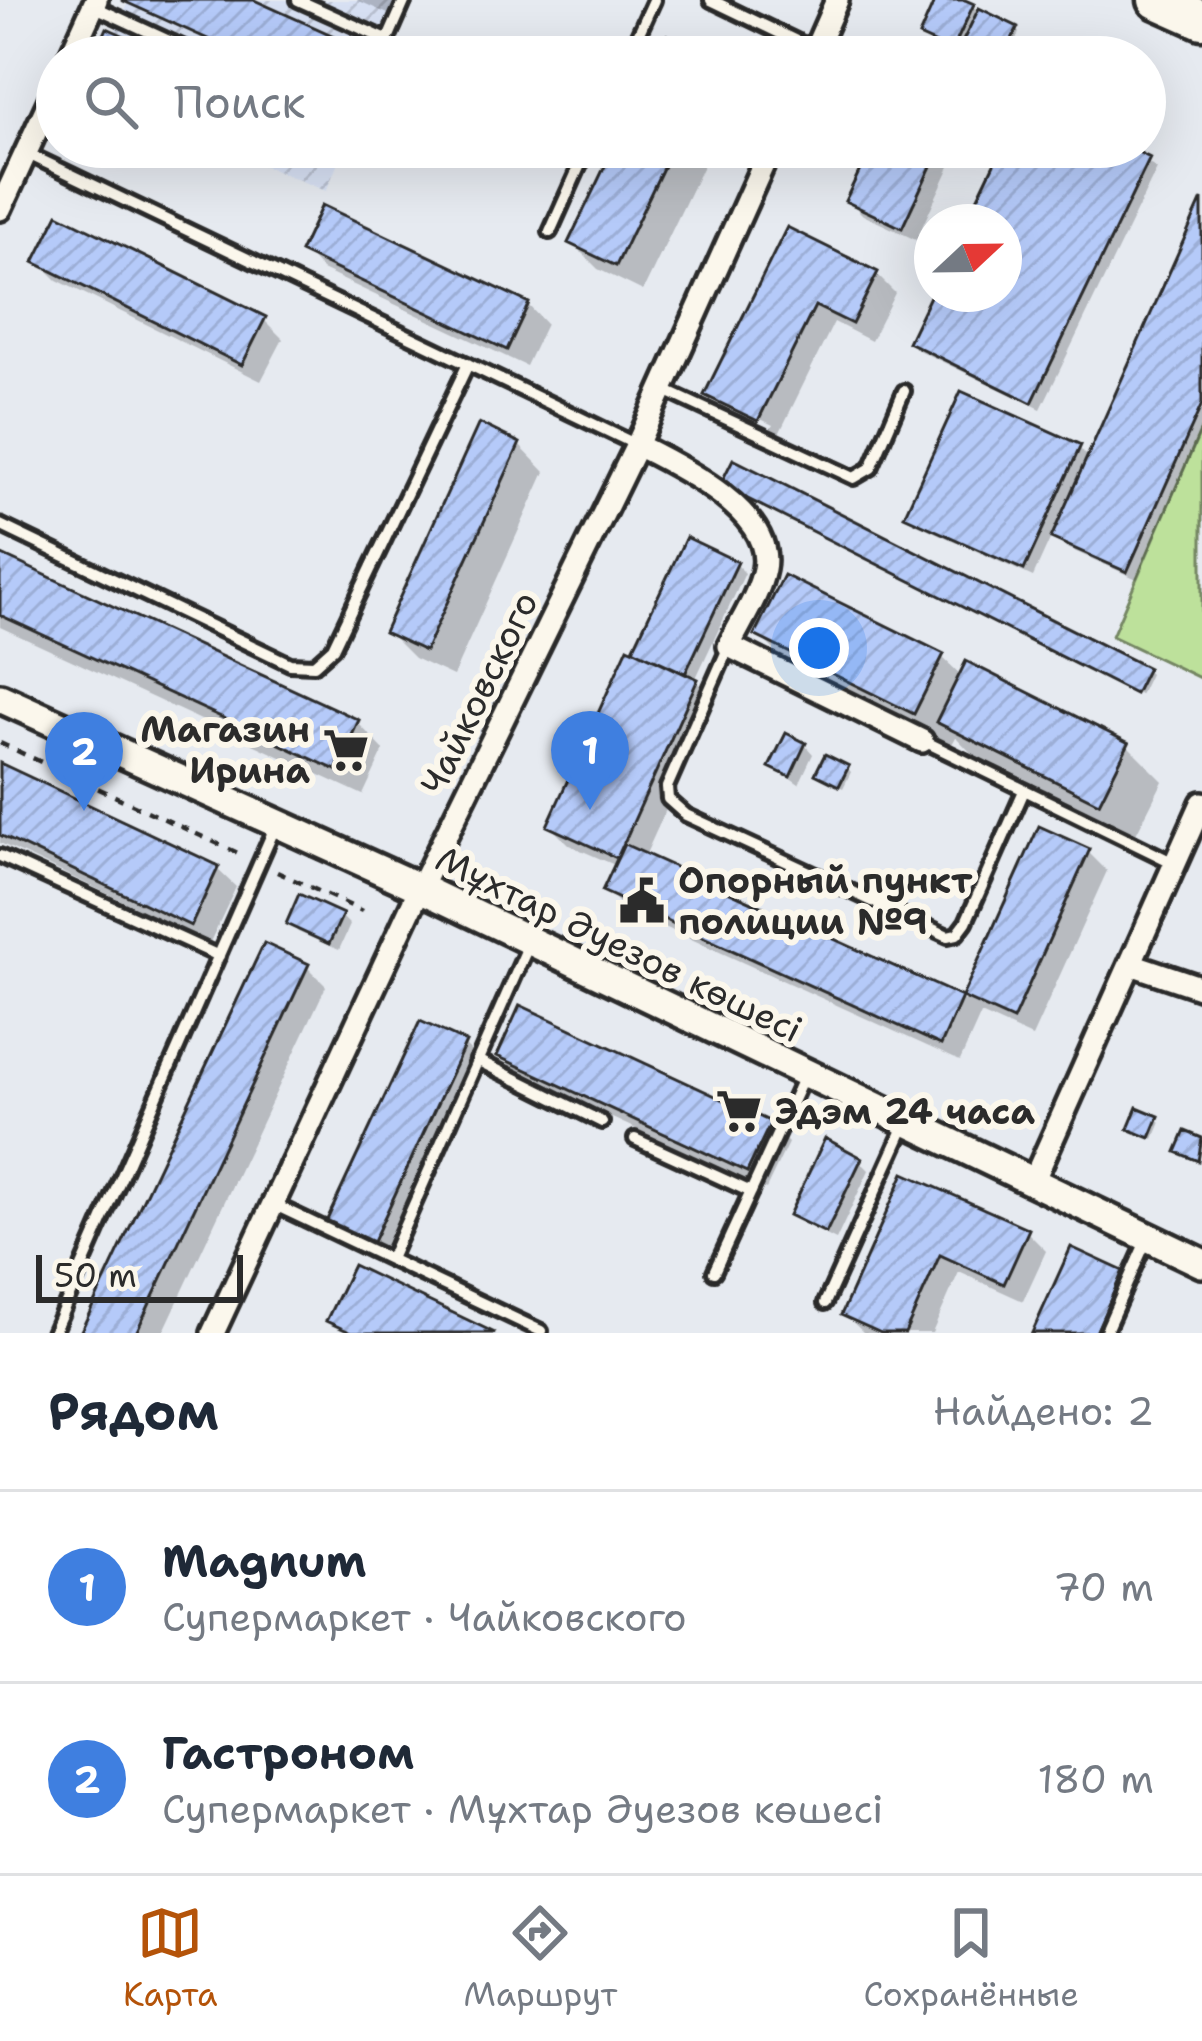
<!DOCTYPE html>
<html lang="ru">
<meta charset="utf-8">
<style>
body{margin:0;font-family:"Shantell Sans",sans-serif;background:#f6f6f7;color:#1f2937}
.compass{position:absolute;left:914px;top:204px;width:108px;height:108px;border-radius:50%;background:#fff;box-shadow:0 12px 48px #0002;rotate:68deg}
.scale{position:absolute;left:36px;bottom:30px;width:207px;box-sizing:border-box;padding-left:12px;border:6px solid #2b2b2b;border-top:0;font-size:33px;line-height:42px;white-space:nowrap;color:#2b2b2b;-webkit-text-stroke:9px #fbf7ec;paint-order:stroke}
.you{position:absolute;left:819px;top:648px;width:42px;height:42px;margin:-30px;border:9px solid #fff;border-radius:50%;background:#1a73e8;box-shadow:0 0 0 18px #1a73e833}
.badge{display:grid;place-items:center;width:78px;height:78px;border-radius:50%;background:#b45309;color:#fff;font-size:39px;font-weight:700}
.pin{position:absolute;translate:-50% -99px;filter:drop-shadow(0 3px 6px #0008)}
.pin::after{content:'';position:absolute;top:63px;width:42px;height:36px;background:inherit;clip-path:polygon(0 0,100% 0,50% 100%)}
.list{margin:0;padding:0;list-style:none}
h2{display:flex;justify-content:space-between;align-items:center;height:156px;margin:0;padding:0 48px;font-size:51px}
h2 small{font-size:39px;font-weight:400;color:#747a83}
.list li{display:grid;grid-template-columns:78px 1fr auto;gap:36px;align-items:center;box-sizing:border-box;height:192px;padding:0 48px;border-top:3px solid #e0e1e3}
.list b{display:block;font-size:45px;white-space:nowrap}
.list p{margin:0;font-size:39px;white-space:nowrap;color:#747a83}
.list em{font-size:39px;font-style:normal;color:#747a83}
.icon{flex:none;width:66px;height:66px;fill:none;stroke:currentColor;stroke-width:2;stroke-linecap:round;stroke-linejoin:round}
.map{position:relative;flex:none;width:1202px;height:1333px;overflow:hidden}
.search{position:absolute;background:#fff;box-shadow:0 12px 48px #0002;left:36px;right:36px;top:36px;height:132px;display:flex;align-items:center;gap:30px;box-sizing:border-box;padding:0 42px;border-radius:66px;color:#747a83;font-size:45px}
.sheet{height:540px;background:#fff}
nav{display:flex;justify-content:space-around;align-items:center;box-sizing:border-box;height:168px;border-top:3px solid #e0e1e3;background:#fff;font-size:33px;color:#747a83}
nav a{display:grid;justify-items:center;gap:6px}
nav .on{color:#b45309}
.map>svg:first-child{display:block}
</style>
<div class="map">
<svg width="1202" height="1333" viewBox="0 0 1202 1333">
<defs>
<pattern id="industrial-furrows" width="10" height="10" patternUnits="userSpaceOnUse" patternTransform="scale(3)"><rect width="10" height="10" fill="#d7e0f3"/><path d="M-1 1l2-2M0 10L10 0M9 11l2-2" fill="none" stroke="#b9c0d0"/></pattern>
<pattern id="building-hatch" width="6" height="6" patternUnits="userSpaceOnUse" patternTransform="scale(3)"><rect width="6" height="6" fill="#b5caf9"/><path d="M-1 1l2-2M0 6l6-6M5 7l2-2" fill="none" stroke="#9caed6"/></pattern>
</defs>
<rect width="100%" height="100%" fill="#e6eaf0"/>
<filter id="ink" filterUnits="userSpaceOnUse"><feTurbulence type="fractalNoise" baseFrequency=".00833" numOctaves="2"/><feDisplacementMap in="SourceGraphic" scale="24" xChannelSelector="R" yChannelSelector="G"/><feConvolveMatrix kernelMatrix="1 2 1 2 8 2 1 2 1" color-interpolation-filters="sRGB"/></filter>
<g filter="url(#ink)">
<path fill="url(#industrial-furrows)" d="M 129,0 L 412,0 L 386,57 L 104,57 Z
M 218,147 L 345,147 L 326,191 Z"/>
<path fill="#bde19b" stroke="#748663" stroke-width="3" d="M 1202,427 L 1202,679 L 1112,636 Z"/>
<path fill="#0003" fill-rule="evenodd" d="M 357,0 L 394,0 L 388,14 Z
M 938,0 L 958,0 L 1016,29 L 1019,33 L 1008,57 L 971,57 L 964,53 L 959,57 L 931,44 L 922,35 Z
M 307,147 L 329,147 L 325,155 Z
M 617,147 L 712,147 L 643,291 L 598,269 L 571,242 Z
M 874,147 L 959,147 L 916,240 L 863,215 L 849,201 Z
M 1005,147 L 1121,147 L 1157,169 L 1041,409 L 920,351 L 911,342 L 1004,294 L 1004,222 L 969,222 Z
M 1202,206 L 1202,432 L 1137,579 L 1063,546 L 1052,535 L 1033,577 L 917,524 L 908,515 L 1079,448 L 1090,459 Z
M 789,231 L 876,274 L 895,293 L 871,341 L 834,322 L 777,438 L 727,413 L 708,394 ZM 726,402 L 773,425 L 770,430 L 726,409 Z
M 304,251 L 528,305 L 546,324 L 526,366 L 322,270 Z
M 38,261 L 264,320 L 283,339 L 261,381 L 57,280 Z
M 519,445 L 545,472 L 453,676 L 414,658 L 387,631 Z
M 728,488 L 1146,670 L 1150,674 L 1140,695 Z
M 0,558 L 358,723 L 384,750 L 363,795 L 0,627 Z
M 736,564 L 745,573 L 695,680 L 715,701 L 645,856 L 964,1001 L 1041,830 L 1088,852 L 1107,871 L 1032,1037 L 981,1014 L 960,1061 L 625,909 L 606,890 L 617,866 L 569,845 L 550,826 L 646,657 L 637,648 Z
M 758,634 L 942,657 L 962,676 L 1127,745 L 1163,781 L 1135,836 L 975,757 L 956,737 L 950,748 L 794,670 Z
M 805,745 L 813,754 L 799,784 L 773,766 Z
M 0,766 L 217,869 L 236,887 L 210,942 L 0,843 Z
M 847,768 L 851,772 L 843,788 L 822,777 Z
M 341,916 L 350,925 L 339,950 L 298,932 L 289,923 Z
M 265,947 L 307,967 L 326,986 L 163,1333 L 84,1333 Z
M 464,1045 L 483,1063 L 391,1260 L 349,1241 L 330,1222 Z
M 501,1056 L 769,1124 L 788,1143 L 766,1189 L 519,1075 Z
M 1157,1119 L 1161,1122 L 1154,1139 L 1136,1132 Z
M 860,1161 L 869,1170 L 836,1240 L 802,1223 L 793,1214 Z
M 905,1177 L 1027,1232 L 1046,1251 L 1023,1301 L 959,1272 L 932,1333 L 864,1333 L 844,1314 Z
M 1072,1251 L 1122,1273 L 1136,1287 L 1115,1333 L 1036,1333 Z"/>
<path fill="url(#building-hatch)" stroke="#2b2b2b" stroke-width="3" d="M 121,0 L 254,0 L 367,51 L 364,57 L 248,57 Z
M 935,0 L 965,0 L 974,4 L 952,51 L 919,36 Z
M 979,8 L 1018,27 L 1003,57 L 971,57 L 958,51 Z
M 107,28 L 171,57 L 105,57 L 96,53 Z
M 667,35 L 714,57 L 657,57 Z
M 614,147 L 673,147 L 616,266 L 568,243 Z
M 871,147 L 940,147 L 902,228 L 845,201 Z
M 1002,147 L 1128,147 L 1150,158 L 1032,403 L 908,342 L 932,292 L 1004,294 L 1004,222 L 966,222 Z
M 1202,199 L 1202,404 L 1127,572 L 1051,538 Z
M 322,205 L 529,303 L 507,350 L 300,252 Z
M 58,214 L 266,317 L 242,365 L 34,262 Z
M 787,227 L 878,272 L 852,324 L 815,306 L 758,421 L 704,395 Z
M 961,391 L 1081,445 L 1024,570 L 904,516 Z
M 479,423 L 520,443 L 425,651 L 384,632 Z
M 733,459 L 1148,668 L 1135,694 L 720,485 Z
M 686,537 L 738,562 L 685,674 L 633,649 Z
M 0,554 L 359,720 L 336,770 L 0,615 Z
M 784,575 L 944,654 L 914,714 L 754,635 Z
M 628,647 L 698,679 L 617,858 L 547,826 Z
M 966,661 L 1129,743 L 1099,803 L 936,722 Z
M 786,733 L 806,743 L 790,777 L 769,767 Z
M 825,754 L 849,766 L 839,786 L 815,774 Z
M 0,763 L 219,866 L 191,926 L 0,835 Z
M 1039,826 L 1090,849 L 1013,1020 L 962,997 Z
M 624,844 L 962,997 L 941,1045 L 602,891 Z
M 299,894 L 343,914 L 329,944 L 286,924 Z
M 264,943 L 309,964 L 136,1333 L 80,1333 Z
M 520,1005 L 771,1122 L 747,1172 L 497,1056 Z
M 420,1021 L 466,1042 L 372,1244 L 326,1222 Z
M 1137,1107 L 1159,1116 L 1150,1138 L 1128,1129 Z
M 1185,1131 L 1202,1138 L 1198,1161 L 1176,1152 Z
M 825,1138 L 862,1158 L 826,1233 L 789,1215 Z
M 904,1173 L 1029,1229 L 1004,1284 L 940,1255 L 905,1333 L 881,1333 L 841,1315 Z
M 1071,1247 L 1123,1271 L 1096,1333 L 1032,1333 Z
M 353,1265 L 495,1333 L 352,1333 L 326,1321 Z"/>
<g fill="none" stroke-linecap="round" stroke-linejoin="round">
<g stroke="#2b2b2b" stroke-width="20">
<path id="service" d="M 298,0 L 387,40
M 711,0 L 815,50
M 93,6 L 204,57
M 380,57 L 405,0
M 628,57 L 654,0
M 26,153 L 637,445
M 550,232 L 588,147
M 662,389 L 854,478 L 871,468 L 904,391
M 0,525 L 290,664 L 314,665 L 333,648 L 468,364
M 729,646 L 667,787 L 668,799 L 686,815 L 948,936 L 957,934 L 966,922 L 1023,793
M 924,741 L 1174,863
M 0,856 L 219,956
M 477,1060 L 602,1122
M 635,1139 L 751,1192
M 273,1204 L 541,1331
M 390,1259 L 529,944
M 714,1272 L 805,1074
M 825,1303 L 906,1123
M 53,1333 L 276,825
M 1105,1333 L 1146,1241"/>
</g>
<g stroke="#2b2b2b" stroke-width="30">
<path id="minor" d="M 70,57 L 96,0
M 812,57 L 837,0
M 0,209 L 57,85
M 637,445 C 677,465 775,512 764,569 C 759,595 740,623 729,646 L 922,741
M 1131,964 L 1202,988
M 1032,1184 L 1202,803
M 213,1333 L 420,888 L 637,445 L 771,147"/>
</g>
<g stroke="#2b2b2b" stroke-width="36">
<path id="tertiary" d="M 0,698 L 420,888 L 1202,1263"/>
</g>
<g stroke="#2b2b2b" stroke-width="45">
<path id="primary" d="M 1157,0 L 1202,20"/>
</g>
<path stroke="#2b2b2b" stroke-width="4.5" stroke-dasharray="9 9" stroke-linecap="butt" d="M 0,743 L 240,854
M 277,872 L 362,911"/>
<use href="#service" stroke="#fbf7ec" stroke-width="10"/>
<use href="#minor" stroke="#fbf7ec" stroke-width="21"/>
<use href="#tertiary" stroke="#fbf7ec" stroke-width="27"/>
<use href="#primary" stroke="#fbf7ec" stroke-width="36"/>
</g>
</g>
<defs>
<g id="supermarket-bare" transform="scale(3.6)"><path d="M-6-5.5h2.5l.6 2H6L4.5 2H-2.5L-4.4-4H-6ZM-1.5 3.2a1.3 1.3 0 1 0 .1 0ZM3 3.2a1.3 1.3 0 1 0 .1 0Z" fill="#2b2b2b" stroke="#fbf7ec" stroke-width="2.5" paint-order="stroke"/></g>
<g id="civic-bare" transform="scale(3.6)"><path d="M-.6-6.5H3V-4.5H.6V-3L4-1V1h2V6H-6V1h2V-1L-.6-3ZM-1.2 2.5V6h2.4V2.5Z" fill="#2b2b2b" stroke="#fbf7ec" stroke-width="2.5" paint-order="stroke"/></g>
</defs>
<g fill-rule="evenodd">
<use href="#supermarket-bare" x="346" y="750"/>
<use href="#civic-bare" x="642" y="901"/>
<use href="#supermarket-bare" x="739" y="1111"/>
</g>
<g text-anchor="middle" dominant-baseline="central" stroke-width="12" stroke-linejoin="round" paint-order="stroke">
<g font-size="36" fill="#2b2b2b" stroke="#fbf7ec">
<text transform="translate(479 693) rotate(-64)">Чайковского</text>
<text transform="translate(619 944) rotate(26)">Мұхтар Әуезов көшесі</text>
</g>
<g font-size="36" font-weight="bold" fill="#2b2b2b" stroke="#fbf7ec" text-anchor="start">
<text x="310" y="729" text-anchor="end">Магазин<tspan x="310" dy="41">Ирина</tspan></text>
<text x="678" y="880">Опорный пункт<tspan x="678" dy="41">полиции №9</tspan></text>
<text x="775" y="1111">Эдэм 24 часа</text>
</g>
</g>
</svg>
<svg class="compass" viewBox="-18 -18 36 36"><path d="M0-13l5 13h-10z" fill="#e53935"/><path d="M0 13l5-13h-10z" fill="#747a83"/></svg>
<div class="scale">50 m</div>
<div class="you"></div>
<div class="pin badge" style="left:590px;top:810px;background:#3f7fe0">1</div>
<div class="pin badge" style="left:84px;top:811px;background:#3f7fe0">2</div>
<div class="search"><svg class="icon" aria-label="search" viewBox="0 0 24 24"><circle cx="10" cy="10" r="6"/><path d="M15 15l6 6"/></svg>Поиск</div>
</div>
<section class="sheet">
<h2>Рядом<small>Найдено: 2</small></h2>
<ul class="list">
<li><span class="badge" style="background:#3f7fe0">1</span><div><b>Magnum</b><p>Супермаркет · Чайковского</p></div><em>70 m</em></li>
<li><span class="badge" style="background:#3f7fe0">2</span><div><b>Гастроном</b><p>Супермаркет · Мұхтар Әуезов көшесі</p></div><em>180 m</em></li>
</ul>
</section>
<nav>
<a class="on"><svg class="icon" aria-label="map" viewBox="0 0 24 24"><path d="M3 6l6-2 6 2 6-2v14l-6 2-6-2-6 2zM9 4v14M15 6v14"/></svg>Карта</a>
<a><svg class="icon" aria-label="directions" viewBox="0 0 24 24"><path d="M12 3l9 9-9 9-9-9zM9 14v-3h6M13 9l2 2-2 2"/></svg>Маршрут</a>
<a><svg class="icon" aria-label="saved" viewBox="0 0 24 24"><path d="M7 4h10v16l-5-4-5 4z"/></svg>Сохранённые</a>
</nav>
